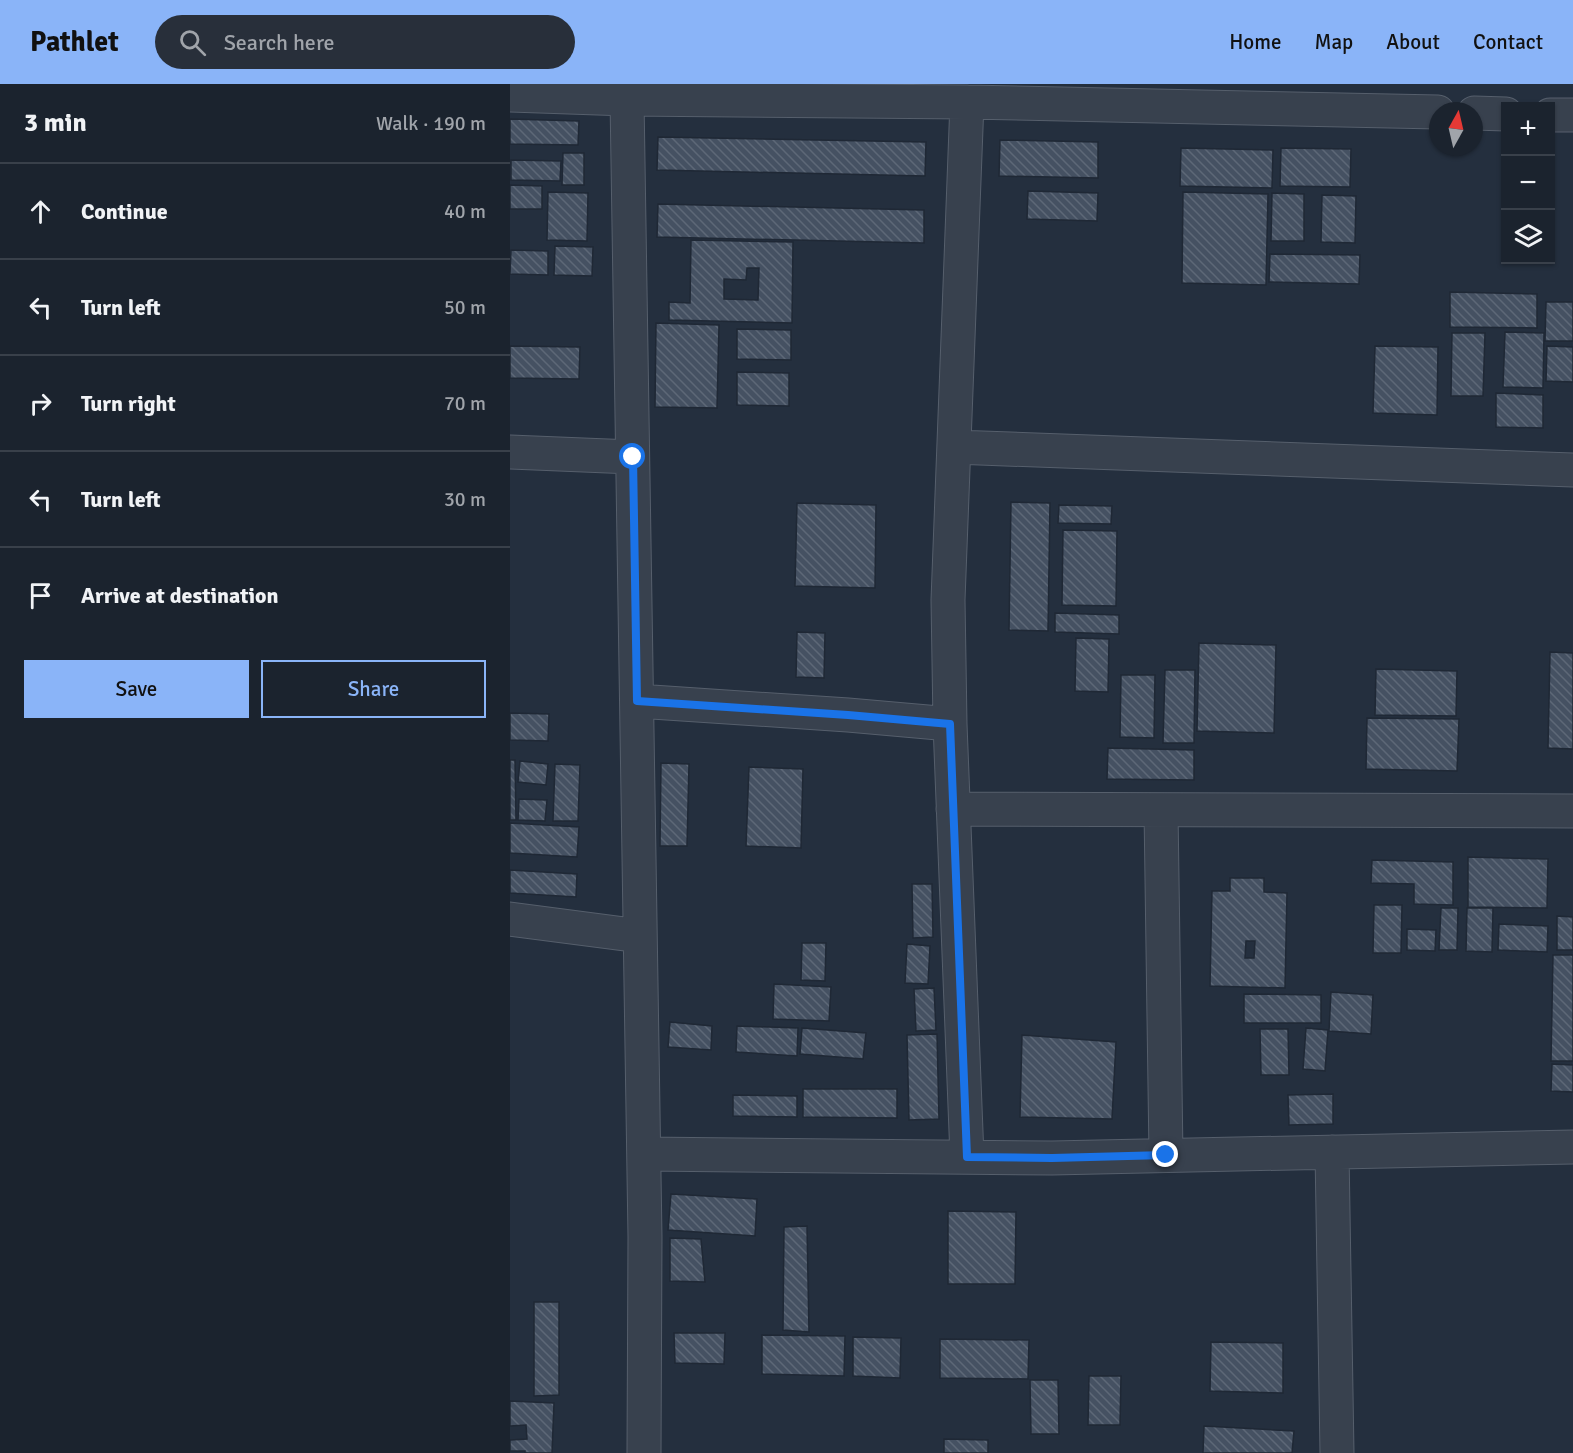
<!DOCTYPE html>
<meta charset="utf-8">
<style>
body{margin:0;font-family:Signika,sans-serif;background:#282f3a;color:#f1f3f6}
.controls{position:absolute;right:18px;top:18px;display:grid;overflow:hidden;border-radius:0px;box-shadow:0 2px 4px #0004}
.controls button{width:54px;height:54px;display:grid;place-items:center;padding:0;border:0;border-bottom:2px solid #39404a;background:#1b232e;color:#f1f3f6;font:30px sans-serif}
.compass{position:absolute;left:919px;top:18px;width:54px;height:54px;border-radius:50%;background:#1b232e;box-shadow:0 2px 4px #0004;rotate:8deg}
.stop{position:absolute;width:18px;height:18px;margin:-14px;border:4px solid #1a73e8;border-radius:50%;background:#fff}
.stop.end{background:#1a73e8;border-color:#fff;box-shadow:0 2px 6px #0008}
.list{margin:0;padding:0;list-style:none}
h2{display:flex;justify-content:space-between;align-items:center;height:78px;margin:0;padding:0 24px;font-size:26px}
h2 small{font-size:20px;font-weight:400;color:#a0a4aa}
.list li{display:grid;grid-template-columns:39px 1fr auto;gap:18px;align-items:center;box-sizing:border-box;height:96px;padding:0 24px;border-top:2px solid #39404a}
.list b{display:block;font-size:22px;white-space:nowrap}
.list em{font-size:20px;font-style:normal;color:#a0a4aa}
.actions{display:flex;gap:12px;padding:18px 24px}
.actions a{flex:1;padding:14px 0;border:2px solid #8ab4f8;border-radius:0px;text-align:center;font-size:21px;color:#8ab4f8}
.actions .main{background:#8ab4f8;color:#111}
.icon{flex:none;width:33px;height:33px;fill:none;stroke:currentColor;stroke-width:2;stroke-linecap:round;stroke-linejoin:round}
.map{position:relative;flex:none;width:1063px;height:1369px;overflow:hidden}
header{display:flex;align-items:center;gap:36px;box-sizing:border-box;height:84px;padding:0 30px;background:#8ab4f8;color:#111}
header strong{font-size:28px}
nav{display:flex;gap:33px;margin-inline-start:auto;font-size:21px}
.search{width:420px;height:54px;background:#282f3a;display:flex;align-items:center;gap:15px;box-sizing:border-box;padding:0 21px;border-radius:33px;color:#a0a4aa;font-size:22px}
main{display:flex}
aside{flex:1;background:#1b232e}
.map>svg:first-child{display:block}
</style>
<header>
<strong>Pathlet</strong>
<div class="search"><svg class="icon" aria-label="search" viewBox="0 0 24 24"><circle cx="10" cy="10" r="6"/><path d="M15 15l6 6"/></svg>Search here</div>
<nav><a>Home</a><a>Map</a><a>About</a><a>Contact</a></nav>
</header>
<main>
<aside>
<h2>3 min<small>Walk · 190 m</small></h2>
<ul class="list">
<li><svg class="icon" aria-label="ahead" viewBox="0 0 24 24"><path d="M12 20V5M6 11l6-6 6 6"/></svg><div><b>Continue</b></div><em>40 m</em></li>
<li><svg class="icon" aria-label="left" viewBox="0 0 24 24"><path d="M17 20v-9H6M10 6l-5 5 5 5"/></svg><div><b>Turn left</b></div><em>50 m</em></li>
<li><svg class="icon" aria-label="right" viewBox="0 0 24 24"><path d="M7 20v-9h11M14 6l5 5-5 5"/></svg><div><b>Turn right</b></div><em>70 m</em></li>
<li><svg class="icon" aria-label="left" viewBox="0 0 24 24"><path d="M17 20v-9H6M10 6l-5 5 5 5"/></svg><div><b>Turn left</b></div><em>30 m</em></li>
<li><svg class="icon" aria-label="arrive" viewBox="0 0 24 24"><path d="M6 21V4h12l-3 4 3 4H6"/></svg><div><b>Arrive at destination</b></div></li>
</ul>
<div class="actions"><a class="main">Save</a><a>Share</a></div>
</aside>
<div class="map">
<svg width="1063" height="1369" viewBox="0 0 1063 1369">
<defs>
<pattern id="building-back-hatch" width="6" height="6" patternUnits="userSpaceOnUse" patternTransform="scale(1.5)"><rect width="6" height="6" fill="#455162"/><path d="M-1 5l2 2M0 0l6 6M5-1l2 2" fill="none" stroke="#5d6877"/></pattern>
</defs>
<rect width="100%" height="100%" fill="#242f3e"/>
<path fill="url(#building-back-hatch)" stroke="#1f2835" stroke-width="1.5" fill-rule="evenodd" d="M 0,35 L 69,37 L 68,61 L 0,60 Z
M 148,53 L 416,58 L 415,92 L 147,86 Z
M 490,56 L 588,58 L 588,94 L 489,92 Z
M 671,64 L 763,66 L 762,104 L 670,102 Z
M 771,64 L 841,65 L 840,103 L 770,102 Z
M 53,69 L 74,69 L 74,101 L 52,101 Z
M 1,76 L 51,77 L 50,97 L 1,96 Z
M 0,101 L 32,102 L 32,125 L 0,125 Z
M 518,107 L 588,109 L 587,137 L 517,135 Z
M 38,108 L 78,109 L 77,157 L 37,156 Z
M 673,108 L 758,110 L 756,201 L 672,199 Z
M 762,109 L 794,110 L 794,157 L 761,157 Z
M 812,111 L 846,112 L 845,159 L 811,158 Z
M 148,120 L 414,126 L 414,159 L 147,153 Z
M 181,156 L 283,158 L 282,239 L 159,236 L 159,218 L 180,219 ZM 237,184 L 249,184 L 248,216 L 214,215 L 214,195 L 236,196 Z
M 45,162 L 83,163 L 82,192 L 44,191 Z
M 1,166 L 38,167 L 38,191 L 0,190 Z
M 760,170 L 850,171 L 849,200 L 759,198 Z
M 940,208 L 1027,210 L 1027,244 L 940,243 Z
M 1036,218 L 1063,218 L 1063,257 L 1035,257 Z
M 146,239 L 209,241 L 207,324 L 145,323 Z
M 227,245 L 281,246 L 281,276 L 227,275 Z
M 995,248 L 1034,249 L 1033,304 L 993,303 Z
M 942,249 L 975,249 L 973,312 L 941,312 Z
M 0,262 L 70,263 L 69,295 L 0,294 Z
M 865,262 L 928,263 L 927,331 L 863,329 Z
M 1037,262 L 1063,263 L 1063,298 L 1036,297 Z
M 227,288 L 279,289 L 279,322 L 227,321 Z
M 986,309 L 1033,311 L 1033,344 L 986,343 Z
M 501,418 L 540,419 L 538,547 L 499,546 Z
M 287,419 L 366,421 L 365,504 L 285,502 Z
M 549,421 L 602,422 L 601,440 L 548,439 Z
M 553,446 L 607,447 L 606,522 L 552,521 Z
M 545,529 L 609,531 L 609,550 L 545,548 Z
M 287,548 L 315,549 L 314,594 L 286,593 Z
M 566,554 L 599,555 L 598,608 L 565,607 Z
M 689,559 L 766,561 L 764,649 L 687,647 Z
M 1040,568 L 1063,569 L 1063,665 L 1038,664 Z
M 866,585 L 947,587 L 946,632 L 865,631 Z
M 655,586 L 685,586 L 684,659 L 653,659 Z
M 611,591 L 645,591 L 644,654 L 610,653 Z
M 0,629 L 39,630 L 38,657 L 0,656 Z
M 857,634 L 949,635 L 947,687 L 856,685 Z
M 598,664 L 684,666 L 684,696 L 597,695 Z
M 0,676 L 5,676 L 6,736 L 0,736 Z
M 10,677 L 38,680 L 36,701 L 8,698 Z
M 151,679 L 179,680 L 177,762 L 150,762 Z
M 45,680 L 70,681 L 68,737 L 43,737 Z
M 239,683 L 293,685 L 291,764 L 236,762 Z
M 9,715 L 37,716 L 35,737 L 8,736 Z
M 0,739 L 69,743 L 67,773 L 0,769 Z
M 958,773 L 1038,775 L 1037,824 L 958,823 Z
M 862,776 L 943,778 L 943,821 L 904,820 L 904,800 L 861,799 Z
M 0,786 L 67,790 L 66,813 L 0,809 Z
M 720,794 L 754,794 L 754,808 L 777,809 L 775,904 L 700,902 L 702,807 L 720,807 ZM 736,857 L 745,857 L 744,874 L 735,874 Z
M 402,800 L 422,800 L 423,853 L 403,854 Z
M 864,821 L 892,821 L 891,869 L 863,869 Z
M 931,824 L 948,824 L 947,866 L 929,866 Z
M 957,824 L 983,824 L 982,868 L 956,867 Z
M 1047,832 L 1063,833 L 1063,866 L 1047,866 Z
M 989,840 L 1038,842 L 1037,868 L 988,866 Z
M 897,845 L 926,846 L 925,867 L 897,866 Z
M 292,859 L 316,859 L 315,897 L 291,896 Z
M 397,860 L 420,862 L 418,900 L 395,899 Z
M 1043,871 L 1063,871 L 1063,977 L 1041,977 Z
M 264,900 L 321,903 L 319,937 L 263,935 Z
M 424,904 L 426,946 L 406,947 L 404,905 Z
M 821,908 L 863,911 L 861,950 L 819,947 Z
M 734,910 L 811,911 L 811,939 L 734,939 Z
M 160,938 L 202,942 L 201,966 L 158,963 Z
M 227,942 L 288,944 L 287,972 L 226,968 Z
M 292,944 L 356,949 L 353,975 L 290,970 Z
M 796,944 L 818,946 L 815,987 L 793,985 Z
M 750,945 L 778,945 L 779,991 L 751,991 Z
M 427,950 L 429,1035 L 399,1036 L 397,951 Z
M 512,951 L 606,958 L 602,1035 L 510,1033 Z
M 1042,980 L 1063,981 L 1063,1008 L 1041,1007 Z
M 293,1005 L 387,1005 L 387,1034 L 293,1033 Z
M 823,1010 L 823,1040 L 779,1041 L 778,1011 Z
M 223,1011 L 287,1012 L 287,1033 L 223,1032 Z
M 161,1110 L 247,1115 L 245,1152 L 158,1146 Z
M 438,1127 L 506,1128 L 505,1200 L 438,1200 Z
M 297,1142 L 299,1248 L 273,1246 L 274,1143 Z
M 160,1154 L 191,1155 L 195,1198 L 160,1197 Z
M 24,1218 L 49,1218 L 49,1311 L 24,1312 Z
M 164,1249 L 215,1249 L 214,1280 L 165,1279 Z
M 252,1251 L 335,1252 L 334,1292 L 252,1290 Z
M 343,1253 L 391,1254 L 390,1294 L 343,1292 Z
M 430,1255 L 519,1256 L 518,1295 L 430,1294 Z
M 701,1258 L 773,1259 L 773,1309 L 700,1307 Z
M 579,1292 L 611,1292 L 610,1341 L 578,1341 Z
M 520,1296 L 548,1296 L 549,1350 L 521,1350 Z
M 0,1317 L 44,1319 L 42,1369 L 15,1369 L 15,1367 L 0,1367 L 0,1356 L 17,1355 L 16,1341 L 0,1342 Z
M 694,1342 L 784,1347 L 782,1369 L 693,1369 Z
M 434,1355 L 478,1356 L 478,1369 L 434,1369 Z"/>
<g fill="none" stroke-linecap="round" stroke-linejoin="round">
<g stroke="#565f6c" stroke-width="35">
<path id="minor" d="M 0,11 L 117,15 L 457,18 L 928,28
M 117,15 L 135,1153 L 134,1369
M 964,29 L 996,30
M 1040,31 L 1063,31
M 444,363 L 1063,386
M 0,368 L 122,373
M 127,617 L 338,631 L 440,640
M 443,725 L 1063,727
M 651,726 L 656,1071
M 0,835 L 130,852
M 822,1068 L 827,1369
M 134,1070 L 542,1074 L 1063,1063
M 457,1073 L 440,640 L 438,516 L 457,18"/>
</g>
<use href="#minor" stroke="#38414e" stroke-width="33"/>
</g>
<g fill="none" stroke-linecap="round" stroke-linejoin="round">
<path stroke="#1a73e8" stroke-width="8" d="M 123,373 L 127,617 L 338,631 L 440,640 L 457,1073 L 542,1074 L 656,1071"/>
</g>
</svg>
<div class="controls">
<button>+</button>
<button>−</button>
<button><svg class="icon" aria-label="layers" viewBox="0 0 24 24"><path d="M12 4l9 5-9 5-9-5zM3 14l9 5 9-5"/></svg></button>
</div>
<svg class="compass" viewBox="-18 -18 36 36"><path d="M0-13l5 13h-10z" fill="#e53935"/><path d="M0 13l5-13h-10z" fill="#a0a4aa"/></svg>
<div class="stop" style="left:123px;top:373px"></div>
<div class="stop end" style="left:656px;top:1071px"></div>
</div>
</main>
